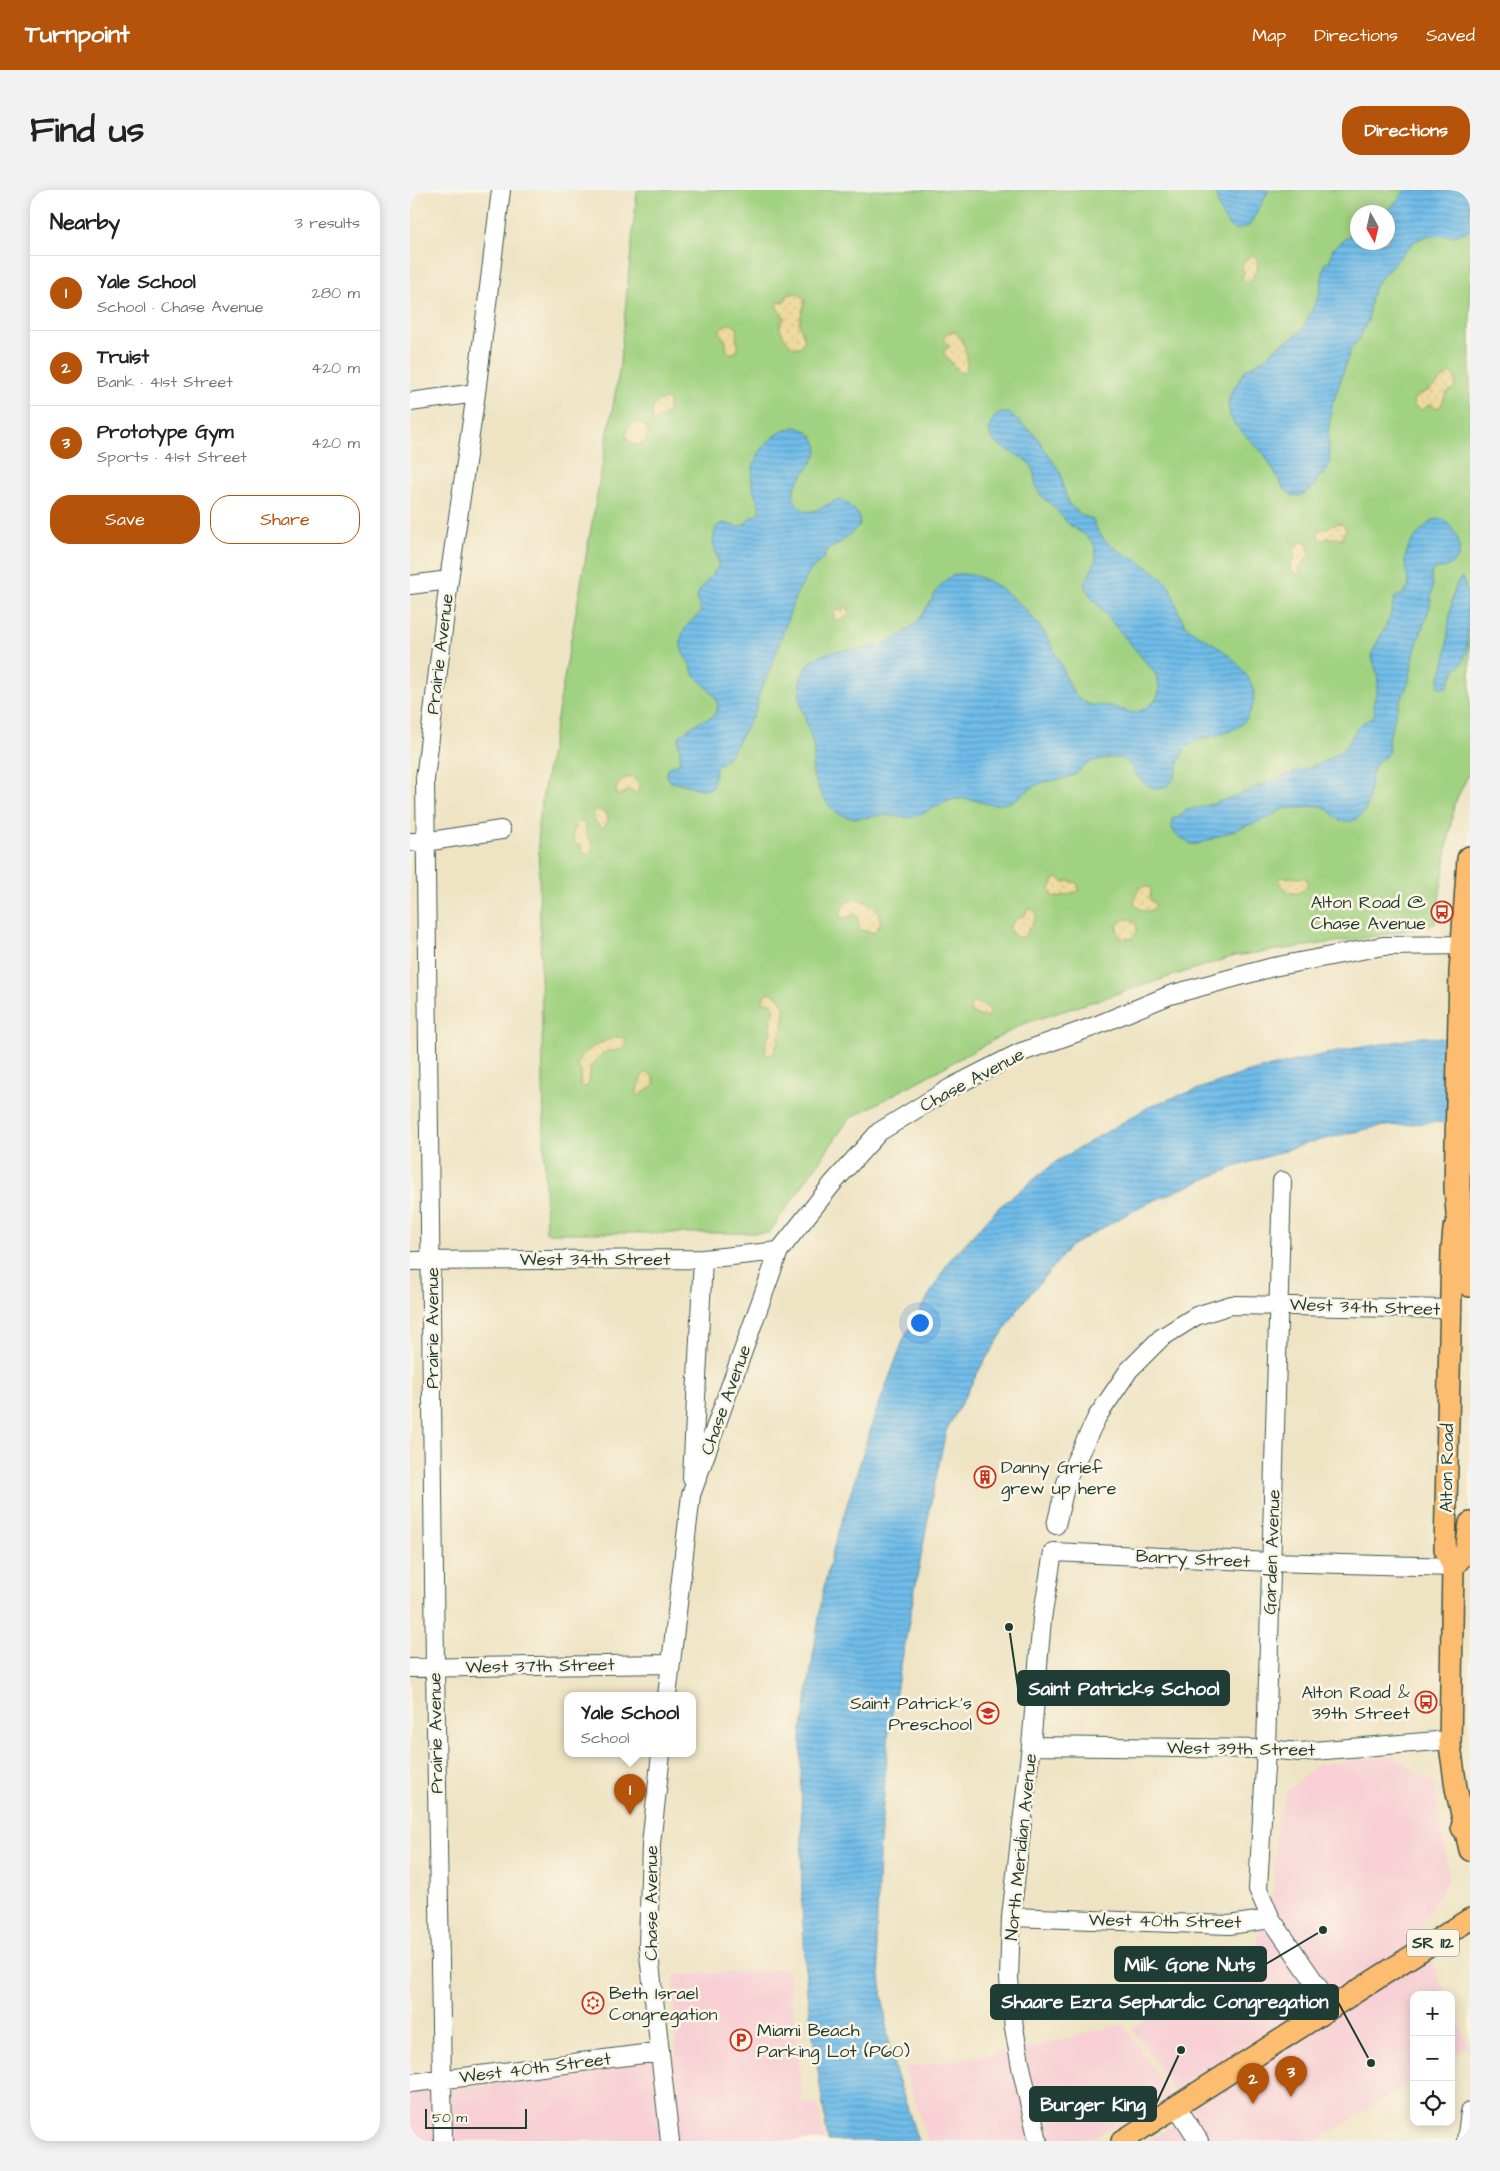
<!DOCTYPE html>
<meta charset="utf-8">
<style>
body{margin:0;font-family:"Architects Daughter",sans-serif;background:#f2f2f2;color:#222}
.controls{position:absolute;right:15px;bottom:15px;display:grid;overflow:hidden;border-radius:10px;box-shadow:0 2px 12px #0003}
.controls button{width:45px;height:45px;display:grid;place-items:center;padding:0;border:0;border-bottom:1px solid #e0e0e0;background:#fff;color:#222;font:25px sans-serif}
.compass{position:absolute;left:940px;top:15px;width:45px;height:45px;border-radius:50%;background:#fff;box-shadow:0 2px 12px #0003;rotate:172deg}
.scale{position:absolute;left:15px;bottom:12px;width:102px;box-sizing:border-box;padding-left:5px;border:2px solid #1f3d34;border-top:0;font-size:14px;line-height:18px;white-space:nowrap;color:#1f3d34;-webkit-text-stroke:4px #fcf5e5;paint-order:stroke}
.you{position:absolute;left:509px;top:1132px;width:18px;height:18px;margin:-12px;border:4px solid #fff;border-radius:50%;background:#1a73e8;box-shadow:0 0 0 8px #1a73e833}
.badge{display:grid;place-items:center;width:32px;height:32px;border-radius:50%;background:#b45309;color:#fff;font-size:16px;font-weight:700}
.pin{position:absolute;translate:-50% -41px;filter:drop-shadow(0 1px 2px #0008)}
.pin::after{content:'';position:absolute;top:26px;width:18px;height:15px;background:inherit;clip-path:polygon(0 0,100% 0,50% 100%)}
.popup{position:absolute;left:154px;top:1502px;width:132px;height:65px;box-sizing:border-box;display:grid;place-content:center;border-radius:10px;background:#fff;filter:drop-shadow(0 1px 4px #0005);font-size:16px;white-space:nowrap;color:#767676}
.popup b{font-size:19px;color:#222}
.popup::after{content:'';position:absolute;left:50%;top:100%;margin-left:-10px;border:10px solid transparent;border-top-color:#fff}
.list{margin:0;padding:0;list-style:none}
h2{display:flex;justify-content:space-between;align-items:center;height:65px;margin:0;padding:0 20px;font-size:21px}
h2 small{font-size:16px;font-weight:400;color:#767676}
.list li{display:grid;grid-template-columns:32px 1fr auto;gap:15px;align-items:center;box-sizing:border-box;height:75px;padding:0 20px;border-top:1px solid #e0e0e0}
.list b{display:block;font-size:19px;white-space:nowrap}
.list p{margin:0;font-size:16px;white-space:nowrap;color:#767676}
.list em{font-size:16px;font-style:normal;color:#767676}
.actions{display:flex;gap:10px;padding:15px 20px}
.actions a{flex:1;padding:11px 0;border:1px solid #b45309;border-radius:20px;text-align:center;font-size:18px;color:#b45309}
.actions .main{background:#b45309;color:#fff}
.icon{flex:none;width:28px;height:28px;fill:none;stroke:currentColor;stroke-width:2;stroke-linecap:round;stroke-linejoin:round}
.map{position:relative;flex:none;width:1060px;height:1951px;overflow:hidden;border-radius:20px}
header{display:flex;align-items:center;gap:30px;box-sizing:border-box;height:70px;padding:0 25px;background:#b45309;color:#fff}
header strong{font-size:24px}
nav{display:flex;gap:28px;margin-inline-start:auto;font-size:18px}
.intro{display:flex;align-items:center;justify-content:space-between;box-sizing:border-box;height:120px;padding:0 30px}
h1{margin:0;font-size:35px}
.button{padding:12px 22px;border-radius:20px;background:#b45309;color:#fff;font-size:18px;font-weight:700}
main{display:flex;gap:30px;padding:0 30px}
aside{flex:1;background:#fff;border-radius:20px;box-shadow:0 2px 12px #0003}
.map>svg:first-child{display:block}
</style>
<header>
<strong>Turnpoint</strong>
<nav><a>Map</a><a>Directions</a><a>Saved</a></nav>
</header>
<div class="intro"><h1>Find us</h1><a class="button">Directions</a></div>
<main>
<aside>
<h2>Nearby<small>3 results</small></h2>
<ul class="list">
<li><span class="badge">1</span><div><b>Yale School</b><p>School · Chase Avenue</p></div><em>280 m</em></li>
<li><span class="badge">2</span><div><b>Truist</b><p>Bank · 41st Street</p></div><em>420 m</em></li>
<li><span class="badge">3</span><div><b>Prototype Gym</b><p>Sports · 41st Street</p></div><em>420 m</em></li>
</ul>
<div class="actions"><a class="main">Save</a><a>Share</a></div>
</aside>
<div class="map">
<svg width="1060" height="1951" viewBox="0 0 1060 1951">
<defs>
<pattern id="sand-dots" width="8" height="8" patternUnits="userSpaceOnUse" patternTransform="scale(1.25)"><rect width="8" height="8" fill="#eeda9e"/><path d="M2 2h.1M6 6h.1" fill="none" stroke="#ccbc89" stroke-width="1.8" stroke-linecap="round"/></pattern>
<pattern id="water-rules" width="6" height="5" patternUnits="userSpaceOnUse" patternTransform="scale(1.25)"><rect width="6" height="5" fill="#6fbce9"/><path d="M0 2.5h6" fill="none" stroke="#5b9abe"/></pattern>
</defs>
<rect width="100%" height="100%" fill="#fcf5e5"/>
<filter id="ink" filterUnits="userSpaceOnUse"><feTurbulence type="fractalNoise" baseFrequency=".02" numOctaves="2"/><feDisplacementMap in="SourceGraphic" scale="10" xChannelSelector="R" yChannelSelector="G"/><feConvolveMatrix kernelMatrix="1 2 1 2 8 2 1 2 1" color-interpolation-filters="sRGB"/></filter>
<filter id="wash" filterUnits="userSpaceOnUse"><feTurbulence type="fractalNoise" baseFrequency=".0096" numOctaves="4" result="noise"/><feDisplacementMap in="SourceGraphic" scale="20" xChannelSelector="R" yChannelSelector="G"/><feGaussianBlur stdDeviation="1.12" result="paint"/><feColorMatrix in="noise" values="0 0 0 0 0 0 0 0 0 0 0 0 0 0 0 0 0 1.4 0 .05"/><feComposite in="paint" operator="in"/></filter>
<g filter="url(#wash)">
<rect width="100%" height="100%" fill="#eee4c4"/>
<path fill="#f7cfd4" d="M 984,1566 L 1024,1595 L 1039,1688 L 1008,1740 L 1036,1805 L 1004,1805 L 1004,1890 L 907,1951 L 738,1951 L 780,1925 L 722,1838 L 846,1752 L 863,1698 L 867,1630 L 877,1601 L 907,1575 Z
M 378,1779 L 393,1914 L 407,1913 L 415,1951 L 0,1951 L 0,1902 L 20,1902 L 266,1866 L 264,1785 Z
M 1041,1818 L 1059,1855 L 1041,1867 Z
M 713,1834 L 763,1910 L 672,1951 L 518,1951 L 494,1878 L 615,1859 Z"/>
<path fill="#a1d281" stroke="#60885a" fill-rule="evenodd" d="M 227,0 L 1060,0 L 1060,581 L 1044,615 L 1025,734 L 968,746 L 824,766 L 613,834 L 439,929 L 359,1043 L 136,1043 L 128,633 L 209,182 ZM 948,22 L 978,22 L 978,52 L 948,52 Z"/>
<path fill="url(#sand-dots)" stroke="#868c69" d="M 844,65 C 851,73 847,82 840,90 L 835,92 L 832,87 L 835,81 L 832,79 L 832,74 L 840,66 Z
M 387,103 L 392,107 L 395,111 L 389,133 L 395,150 L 390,157 L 382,157 C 374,146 364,138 375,128 L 367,118 L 369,111 L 375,111 L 377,105 Z
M 317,134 L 321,134 L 328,139 L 326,150 L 329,156 L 327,161 L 321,164 L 316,160 L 316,151 L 310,143 L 310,139 Z
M 541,142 L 545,142 C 555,150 561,172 554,183 L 549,182 L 534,164 L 535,159 L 540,157 L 534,150 L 534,145 Z
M 1039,183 L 1044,185 L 1046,194 L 1044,198 L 1036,203 L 1031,216 L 1026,218 L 1020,214 L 1012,220 L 1005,217 L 1003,211 L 1007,206 L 1021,199 Z
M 253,209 L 259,210 L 258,223 L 244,231 C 239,223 243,212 253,209 Z
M216 244a11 11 0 1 1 22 0a11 11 0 1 1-22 0Z
M 928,333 L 934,335 L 936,340 L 932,348 L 918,348 L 914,350 L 909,349 L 908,341 Z
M 892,351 L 898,353 L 900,365 L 890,377 L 890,384 L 888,384 L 882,381 L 880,376 L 884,368 L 884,358 Z
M 434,416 L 438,417 L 439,424 L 430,431 L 424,430 L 424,424 L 427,420 L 433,421 Z
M 221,586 L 229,594 L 229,601 L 227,603 L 219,600 L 211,605 L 206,604 L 206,597 L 214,589 Z
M 184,620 L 189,620 L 197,624 L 198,629 L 194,638 L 191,637 L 184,630 Z
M 172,631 L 175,635 L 177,646 L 183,655 L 182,661 L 177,664 L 173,663 L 171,655 L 167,655 L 164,651 C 163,643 163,633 172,631 Z
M 875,687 L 896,688 L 898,693 C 894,702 887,706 878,702 L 869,693 L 870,688 Z
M 648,688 L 654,692 L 661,691 L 668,694 L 669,701 L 649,707 L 642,706 L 640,699 L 644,690 Z
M 736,696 L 741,698 L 740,710 L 746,714 L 742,720 C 735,723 726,719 724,711 L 729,698 Z
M 446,708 L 458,713 L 469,722 L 471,733 L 464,743 L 450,740 L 447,725 L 444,724 L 437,728 L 431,728 C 428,719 437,710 446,708 Z
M 617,719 L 623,719 L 626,722 L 626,727 L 615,746 L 609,748 L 601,743 L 600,736 L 606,729 L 615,725 Z
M707 739a10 10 0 1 1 20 0a10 10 0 1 1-20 0Z
M 359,802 C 384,810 373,836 367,853 C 365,859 366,863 360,866 L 355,863 L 356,851 L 362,841 L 360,831 L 365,820 L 361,813 L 353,812 L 354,805 Z
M 565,812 L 580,818 L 579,826 L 572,827 L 560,822 L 560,815 Z
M 208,847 L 215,848 L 216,856 L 206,861 C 195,858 185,870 180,878 L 180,889 L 177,897 L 170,896 L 171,881 L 167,876 C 170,861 195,849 208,847 Z
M 235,883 C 241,882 245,889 245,894 L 229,906 L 227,904 C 227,898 231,885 235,883 Z"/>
<path fill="url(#water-rules)" stroke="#477c8e" d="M 807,0 L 859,0 L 839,36 L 825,40 C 812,32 806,15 807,0 Z
M 996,0 L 1060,0 L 1060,40 L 1049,45 L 1016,46 L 1004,52 L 967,92 L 961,107 L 958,130 L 949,149 L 941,158 L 922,216 L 918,244 L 920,273 L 915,284 L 911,285 L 905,293 L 907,295 L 891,306 L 882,305 L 875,300 L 854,264 L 825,235 L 821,228 L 818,215 L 820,205 L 835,180 L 857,167 L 864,159 L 884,147 L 892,140 L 909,105 L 915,73 L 919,72 L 922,64 L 922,60 L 947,39 L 948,52 L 978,52 L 978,22 L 973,22 L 982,16 Z
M 588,223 L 599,223 L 626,246 L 651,284 L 653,297 L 659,314 L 670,324 L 683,330 C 694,363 725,364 748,385 C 753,389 760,396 762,402 C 767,413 768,425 775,434 C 780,442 789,445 796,449 C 813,459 831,474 840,491 C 845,501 845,510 841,520 C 830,549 798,542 778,556 C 763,567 773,603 742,597 C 732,596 721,575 713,568 C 699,568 684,568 672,577 C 670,579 669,582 666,584 C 657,590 637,589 625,596 C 616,601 607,610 597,613 C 576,619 565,606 546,609 C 531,612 520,621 507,626 C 496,630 485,625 474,625 C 461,626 445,631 432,625 C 418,620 406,596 403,583 C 401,575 405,567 404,559 C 400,535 383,510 392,486 C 404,452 446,464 472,455 C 487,449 499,440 510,428 C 520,415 531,384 550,384 C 582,383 616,417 633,441 C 640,450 644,461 649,471 C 656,484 657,498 669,508 C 682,520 690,513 704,517 C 720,522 723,527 739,516 C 753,505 750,498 745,483 L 681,407 L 674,393 C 683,379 693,363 679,348 C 674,343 666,340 660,335 C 654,330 651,324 645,318 C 641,314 635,310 631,305 C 621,293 628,281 618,272 C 601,258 562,253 588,223 Z
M 386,237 C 394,239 400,242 405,250 C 420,275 357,298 397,322 C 427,318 423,295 449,326 L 450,335 L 429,354 L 417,360 L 414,368 L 402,378 L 386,405 L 361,477 L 349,504 L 346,520 L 320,565 L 306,577 L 302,598 C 291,602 287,597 277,595 C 272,593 267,594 261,592 L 257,586 L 257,578 L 269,573 C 272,565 268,556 269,546 C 276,541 283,535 291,531 C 294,530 299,529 302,527 C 318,511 295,497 286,487 C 282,483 282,477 279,473 C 263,452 272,438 291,422 C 290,417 288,414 287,410 C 286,399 305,385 309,374 C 305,359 299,350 308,335 L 314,333 L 328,337 L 335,334 L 341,327 L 349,324 C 351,313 345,308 343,298 C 336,271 360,241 386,237 Z
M 1033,329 C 1048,341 1060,367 1036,377 C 1030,379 1027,377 1022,381 L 1021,387 L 1023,395 L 1020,416 L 1005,460 L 999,491 L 986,522 L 978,552 L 979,561 L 975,567 C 951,574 970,622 942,631 C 926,635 925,622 913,617 C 904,613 899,618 891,618 C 879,618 872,617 863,626 L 788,654 L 781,654 L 766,645 L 762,638 L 763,629 L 775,623 L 775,620 C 812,615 845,596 880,584 C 898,578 917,573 932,560 C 946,548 941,536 962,528 L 965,522 C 961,511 969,502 968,491 C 968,481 962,473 962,463 L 980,427 L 985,407 L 991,405 L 999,397 C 999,389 995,381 995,373 C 994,355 1011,340 1023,330 Z
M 1052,387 L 1058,404 L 1057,460 L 1053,472 L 1045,480 L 1037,497 L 1032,498 L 1028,496 C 1029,486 1033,479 1035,470 C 1039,451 1038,398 1052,387 Z
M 1013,847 L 1060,850 L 1060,935 L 1025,932 L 965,937 L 898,953 L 822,978 L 731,1016 L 661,1056 L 610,1116 L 572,1175 L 536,1241 L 522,1307 L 479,1540 L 469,1666 L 466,1754 L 480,1864 L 508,1951 L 418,1951 L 397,1803 L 392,1716 L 391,1545 L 413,1401 L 424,1356 L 465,1225 L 494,1148 L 539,1071 L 588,1018 L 647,971 L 742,915 L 835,883 L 929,861 Z"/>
</g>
<g filter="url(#ink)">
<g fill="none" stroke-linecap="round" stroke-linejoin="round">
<g stroke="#3e564a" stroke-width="20">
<path id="minor" d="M 0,212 L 66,203
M 0,395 L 39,390
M 0,652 L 15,652 L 91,640
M 0,1071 L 293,1069 L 369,1061
M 282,1288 L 293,1069
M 646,1335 L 657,1289 L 687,1227 L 719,1180 L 751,1148 L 786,1126 L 821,1115 L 1041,1119
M 0,1478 L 260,1474
M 257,1506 L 281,1305 L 369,1061 L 423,993 L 469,942 L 542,897 L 609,863 L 685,836 L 760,805 L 863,777 L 973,756 L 1060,755
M 621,1556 L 856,1559 L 890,1562 L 1040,1550
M 251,1564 L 241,1654 L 238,1756 L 260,1951
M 601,1727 L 819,1735 L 861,1729 L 922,1817
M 861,1729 L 848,1699 L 856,1559 L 872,991
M 0,1893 L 54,1887 L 249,1862
M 767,1917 L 789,1951
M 33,1951 L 25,1477 L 15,589 L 39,390 L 66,203 L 91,0
M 628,1951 L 611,1877 L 604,1838 L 599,1789 L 601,1727 L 621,1556 L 632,1429 L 643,1362 L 861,1372 L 1043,1377
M 1056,1951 L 1060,1922"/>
</g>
<g stroke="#3e564a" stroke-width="24">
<path id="major" d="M 1044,1039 L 1042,1061 L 1035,1359 L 1043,1377 L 1040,1555 L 1046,1598 L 1060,1660
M 1043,1377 L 1056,1362 L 1060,1333
M 712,1951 L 1060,1729"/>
</g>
<g stroke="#3e564a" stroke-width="28">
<path id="highway" d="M 1060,669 L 1052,782 L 1047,997 L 1051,1051 L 1060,1094
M 1054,1637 L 1060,1643"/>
</g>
<use href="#minor" stroke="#fff" stroke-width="18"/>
<use href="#major" stroke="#fcbd6f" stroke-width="21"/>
<use href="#highway" stroke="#fcbd6f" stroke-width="25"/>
</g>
</g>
<defs>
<g id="bus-ring" transform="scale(1.125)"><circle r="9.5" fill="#fcf5e5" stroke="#c8321e" stroke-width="1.5"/><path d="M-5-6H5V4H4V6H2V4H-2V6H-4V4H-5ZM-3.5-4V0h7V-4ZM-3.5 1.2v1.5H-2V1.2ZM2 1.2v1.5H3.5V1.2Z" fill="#c8321e"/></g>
<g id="building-ring" transform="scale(1.125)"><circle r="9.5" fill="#fcf5e5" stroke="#c8321e" stroke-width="1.5"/><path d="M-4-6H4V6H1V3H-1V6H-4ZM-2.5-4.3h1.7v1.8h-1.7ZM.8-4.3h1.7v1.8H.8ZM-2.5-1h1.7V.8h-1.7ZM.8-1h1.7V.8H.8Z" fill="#c8321e"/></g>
<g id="school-ring" transform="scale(1.125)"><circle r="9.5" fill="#fcf5e5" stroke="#c8321e" stroke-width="1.5"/><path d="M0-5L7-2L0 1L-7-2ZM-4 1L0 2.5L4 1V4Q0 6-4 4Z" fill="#c8321e"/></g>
<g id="synagogue-ring" transform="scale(1.125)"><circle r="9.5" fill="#fcf5e5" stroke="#c8321e" stroke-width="1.5"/><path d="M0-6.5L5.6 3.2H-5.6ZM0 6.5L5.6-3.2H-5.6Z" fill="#c8321e"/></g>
<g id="parking-ring" transform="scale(1.125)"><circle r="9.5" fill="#fcf5e5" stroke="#c8321e" stroke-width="1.5"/><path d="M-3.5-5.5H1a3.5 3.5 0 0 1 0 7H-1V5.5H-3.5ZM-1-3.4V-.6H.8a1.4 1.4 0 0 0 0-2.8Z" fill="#c8321e"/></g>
</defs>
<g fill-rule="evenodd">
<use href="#bus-ring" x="1032" y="722"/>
<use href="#building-ring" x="575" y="1287"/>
<use href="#bus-ring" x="1016" y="1512"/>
<use href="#school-ring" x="578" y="1523"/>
<use href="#synagogue-ring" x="183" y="1813"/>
<use href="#parking-ring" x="331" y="1850"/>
</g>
<g text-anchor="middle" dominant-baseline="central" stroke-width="5" stroke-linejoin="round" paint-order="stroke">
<rect fill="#fcf5e5" stroke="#617469" stroke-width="1" x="997" y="1739.5" width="52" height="27" rx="4"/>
<g font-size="16" font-weight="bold" fill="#1f3d34">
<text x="1023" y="1753">SR 112</text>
</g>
<g font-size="18" fill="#1f3d34" stroke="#fcf5e5">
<text transform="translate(30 464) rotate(-83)">Prairie Avenue</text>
<text transform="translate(562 890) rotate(-28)">Chase Avenue</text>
<text x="185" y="1069">West 34th Street</text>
<text transform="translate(955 1117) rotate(2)">West 34th Street</text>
<text transform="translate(22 1138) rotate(-90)">Prairie Avenue</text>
<text transform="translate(316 1210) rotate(-70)">Chase Avenue</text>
<text transform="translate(1037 1278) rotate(-89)">Alton Road</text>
<text transform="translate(862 1362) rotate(-88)">Garden Avenue</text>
<text transform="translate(783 1369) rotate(3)">Barry Street</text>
<text transform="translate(130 1476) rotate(-1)">West 37th Street</text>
<text transform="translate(26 1543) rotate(-91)">Prairie Avenue</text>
<text transform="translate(831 1559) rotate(1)">West 39th Street</text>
<text transform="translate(611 1657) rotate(-84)">North Meridian Avenue</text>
<text transform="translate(241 1713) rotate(-90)">Chase Avenue</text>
<text transform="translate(755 1731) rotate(1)">West 40th Street</text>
<text transform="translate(125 1878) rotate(-7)">West 40th Street</text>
</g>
<g font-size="18" fill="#1f3d34" stroke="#fcf5e5" text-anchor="end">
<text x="1016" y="712">Alton Road @<tspan x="1016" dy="21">Chase Avenue</tspan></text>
<text x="591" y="1277" text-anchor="start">Danny Grief<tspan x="591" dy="21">grew up here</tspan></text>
<text x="1000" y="1502">Alton Road &amp;<tspan x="1000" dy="21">39th Street</tspan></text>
<text x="562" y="1513">Saint Patrick's<tspan x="562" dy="21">Preschool</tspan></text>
<text x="199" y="1803" text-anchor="start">Beth Israel<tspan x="199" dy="21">Congregation</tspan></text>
<text x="347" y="1840" text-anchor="start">Miami Beach<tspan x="347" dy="21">Parking Lot (P60)</tspan></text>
</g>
</g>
<path fill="none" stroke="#1f3d34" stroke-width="2" d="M599 1437L608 1498M913 1740L856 1774M961 1873L928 1812M771 1860L746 1914"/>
<g fill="#1f3d34" stroke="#fcf5e5" stroke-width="2">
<circle cx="599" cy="1437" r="5"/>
<circle cx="913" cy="1740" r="5"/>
<circle cx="961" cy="1873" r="5"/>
<circle cx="771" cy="1860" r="5"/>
</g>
<g fill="#1f3d34" stroke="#1f3d34" stroke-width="2">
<rect x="608" y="1481" width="211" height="34" rx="5"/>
<rect x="705" y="1757" width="151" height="34" rx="5"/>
<rect x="581" y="1795" width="347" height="34" rx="5"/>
<rect x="620" y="1897" width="126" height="34" rx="5"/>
</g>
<g font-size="19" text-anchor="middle" font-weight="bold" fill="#fff">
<text x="714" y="1505">Saint Patricks School</text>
<text x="780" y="1781">Milk Gone Nuts</text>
<text x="755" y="1818">Shaare Ezra Sephardic Congregation</text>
<text x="683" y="1921">Burger King</text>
</g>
</svg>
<div class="controls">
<button>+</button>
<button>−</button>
<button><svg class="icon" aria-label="locate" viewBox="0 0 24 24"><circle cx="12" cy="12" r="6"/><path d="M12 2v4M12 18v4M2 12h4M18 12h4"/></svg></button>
</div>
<svg class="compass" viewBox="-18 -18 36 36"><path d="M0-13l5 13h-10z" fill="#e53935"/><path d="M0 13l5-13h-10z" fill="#767676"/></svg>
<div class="scale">50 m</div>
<div class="you"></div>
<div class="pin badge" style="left:220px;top:1625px">1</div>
<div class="popup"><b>Yale School</b>School</div>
<div class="pin badge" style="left:843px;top:1914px">2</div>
<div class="pin badge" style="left:881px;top:1907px">3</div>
</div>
</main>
